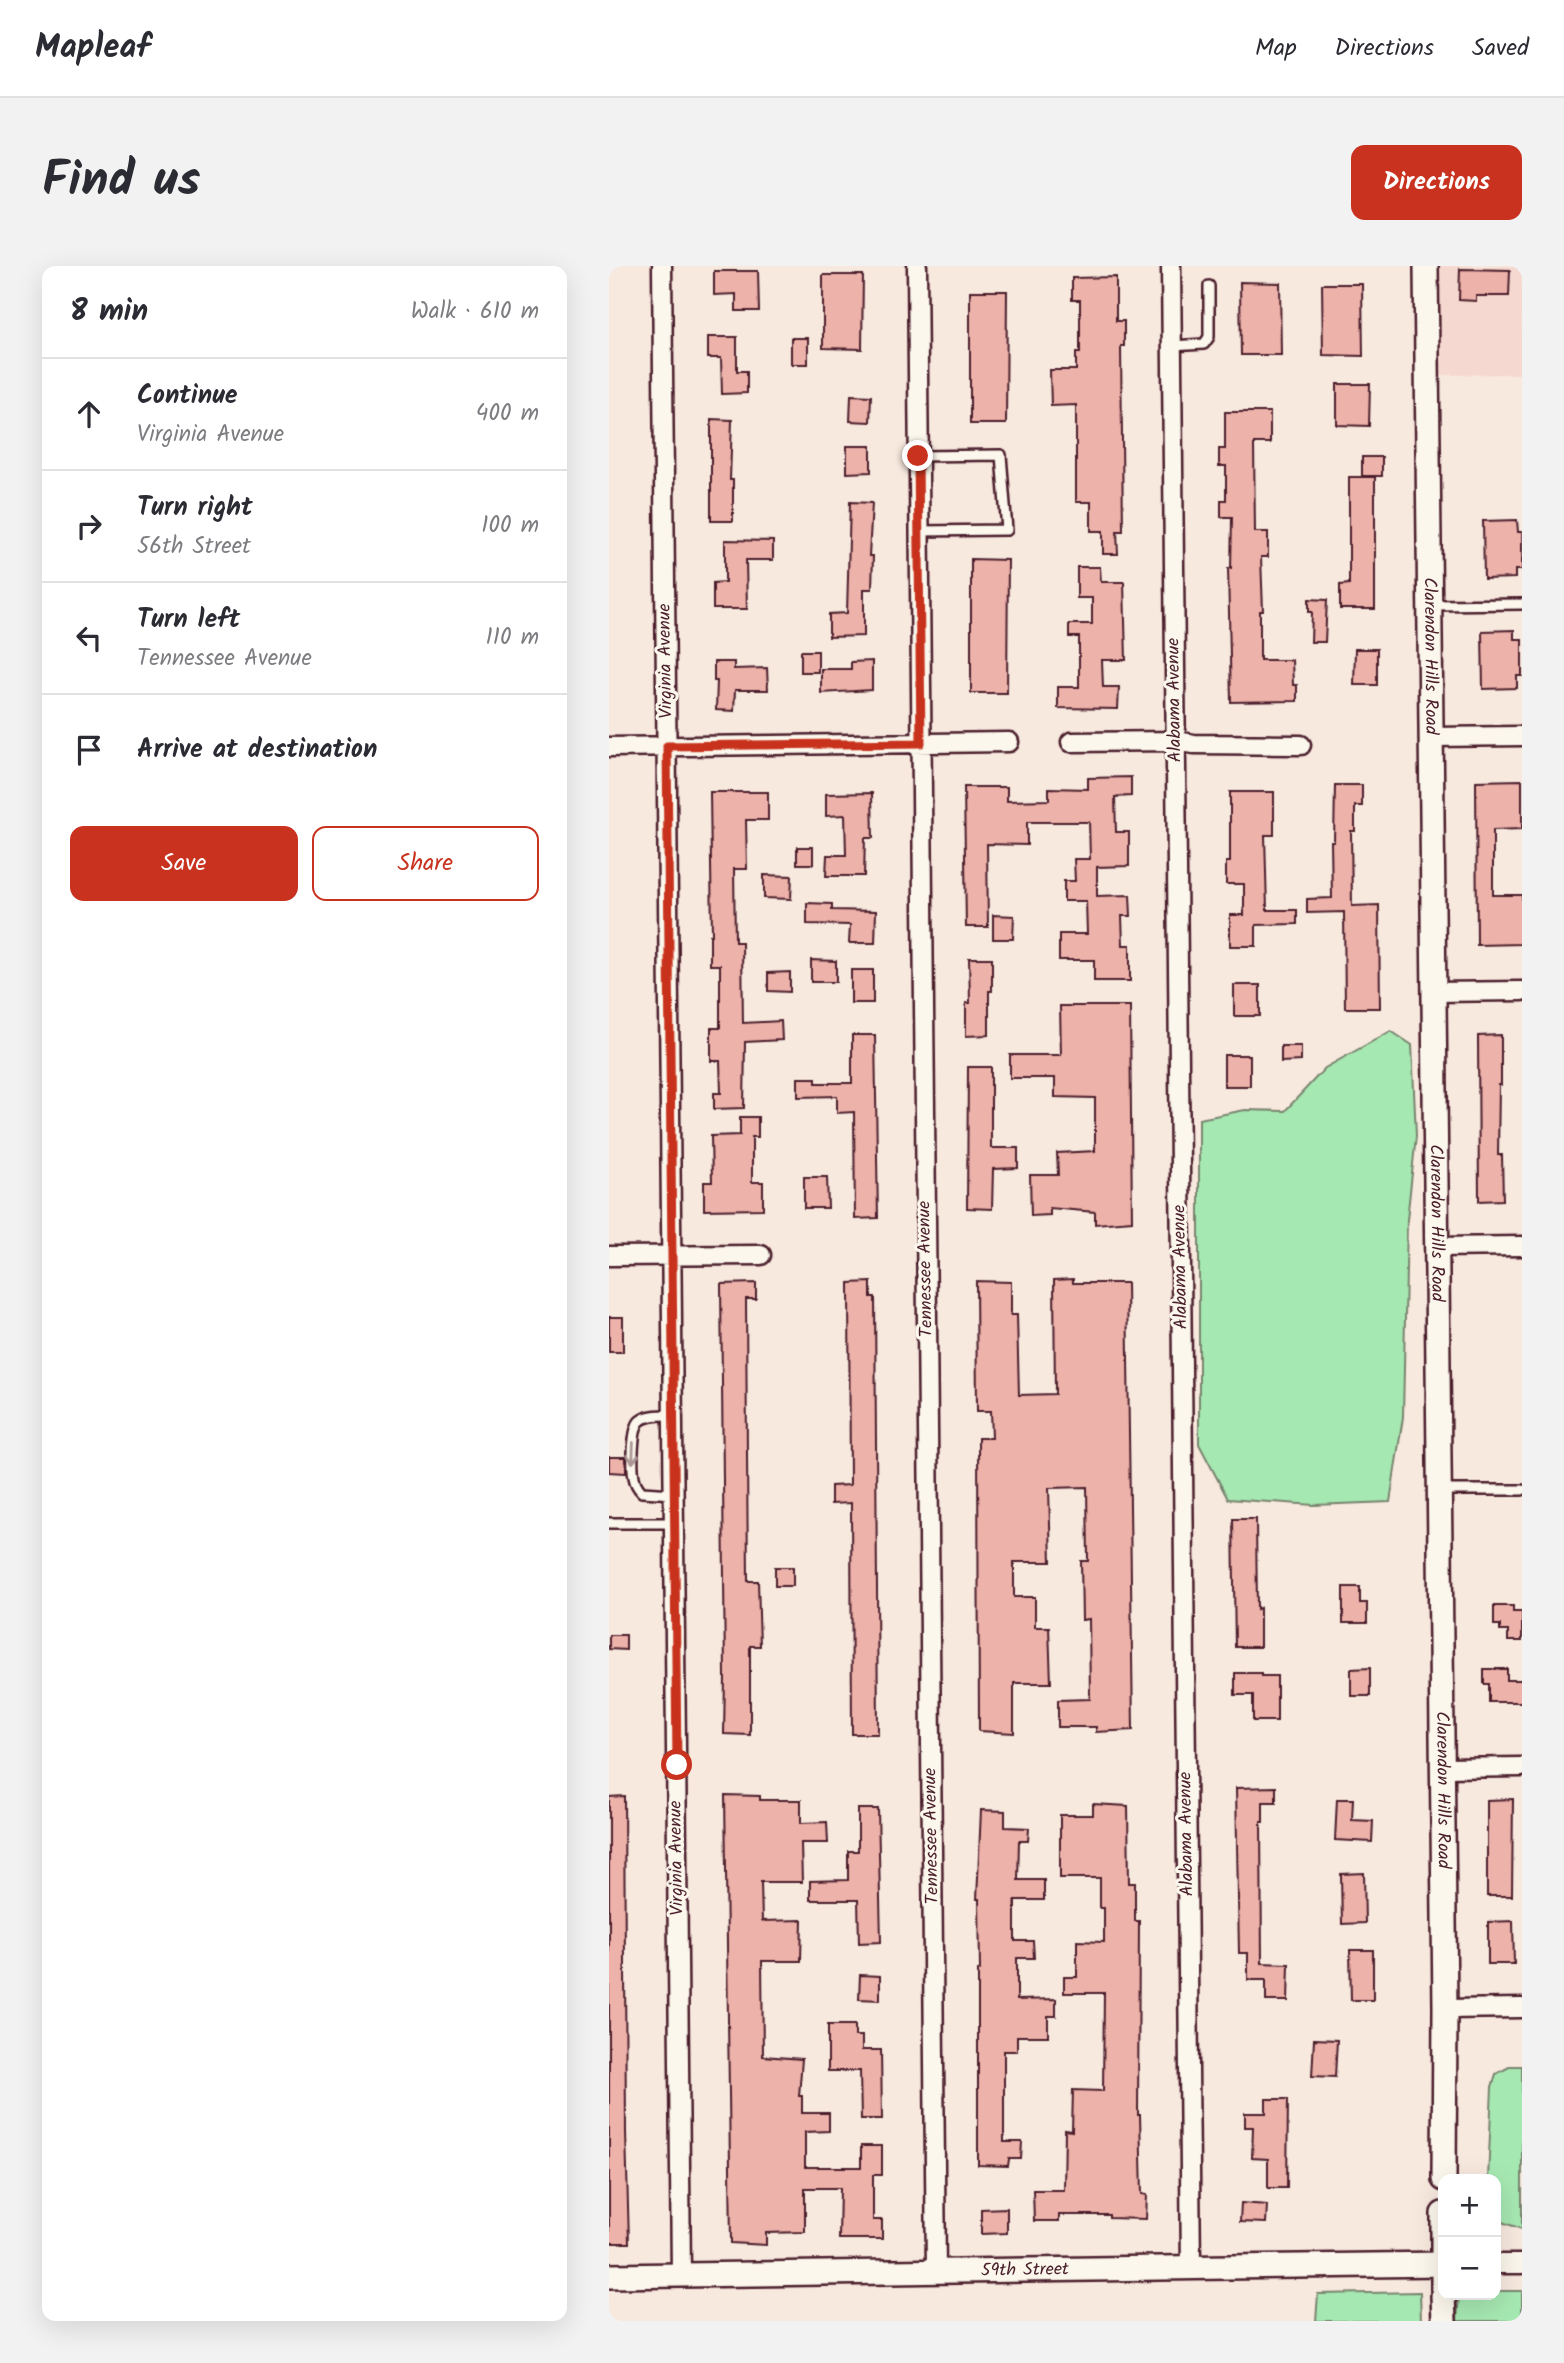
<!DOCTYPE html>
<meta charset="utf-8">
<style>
body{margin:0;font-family:Kalam,sans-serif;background:#f2f2f3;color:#2b2b33}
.controls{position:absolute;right:21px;bottom:21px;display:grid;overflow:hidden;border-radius:14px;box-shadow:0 7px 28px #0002}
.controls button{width:63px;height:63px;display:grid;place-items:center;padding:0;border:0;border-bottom:2px solid #e1e1e2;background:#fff;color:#2b2b33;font:35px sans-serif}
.stop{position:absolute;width:21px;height:21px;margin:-16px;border:5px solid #c8321e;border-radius:50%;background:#fff}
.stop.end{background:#c8321e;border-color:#fff;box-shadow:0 2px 7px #0008}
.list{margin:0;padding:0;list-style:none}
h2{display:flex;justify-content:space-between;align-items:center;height:91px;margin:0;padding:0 28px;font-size:30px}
h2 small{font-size:23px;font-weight:400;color:#7c7c81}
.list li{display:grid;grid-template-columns:46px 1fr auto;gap:21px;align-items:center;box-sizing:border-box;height:112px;padding:0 28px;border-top:2px solid #e1e1e2}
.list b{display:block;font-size:26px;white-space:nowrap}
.list p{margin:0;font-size:23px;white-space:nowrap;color:#7c7c81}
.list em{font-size:23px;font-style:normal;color:#7c7c81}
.actions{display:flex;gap:14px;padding:21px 28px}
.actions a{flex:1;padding:16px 0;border:2px solid #c8321e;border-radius:14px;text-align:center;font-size:24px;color:#c8321e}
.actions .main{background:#c8321e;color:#fff}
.icon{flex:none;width:38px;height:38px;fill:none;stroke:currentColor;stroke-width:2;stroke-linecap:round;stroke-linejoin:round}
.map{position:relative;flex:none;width:913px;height:2055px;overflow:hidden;border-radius:14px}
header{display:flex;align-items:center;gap:42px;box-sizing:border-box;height:98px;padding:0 35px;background:#fff;border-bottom:2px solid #e1e1e2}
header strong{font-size:33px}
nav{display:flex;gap:38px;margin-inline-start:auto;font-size:24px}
.intro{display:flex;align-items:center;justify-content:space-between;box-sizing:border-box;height:168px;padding:0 42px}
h1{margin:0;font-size:49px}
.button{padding:18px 32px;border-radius:14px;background:#c8321e;color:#fff;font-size:24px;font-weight:700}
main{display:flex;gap:42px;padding:0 42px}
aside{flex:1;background:#fff;border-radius:14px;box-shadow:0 7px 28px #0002}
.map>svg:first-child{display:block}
</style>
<header>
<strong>Mapleaf</strong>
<nav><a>Map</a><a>Directions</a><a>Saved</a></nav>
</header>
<div class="intro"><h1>Find us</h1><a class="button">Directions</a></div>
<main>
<aside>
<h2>8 min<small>Walk · 610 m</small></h2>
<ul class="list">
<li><svg class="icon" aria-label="ahead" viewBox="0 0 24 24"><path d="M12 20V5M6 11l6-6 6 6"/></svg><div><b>Continue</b><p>Virginia Avenue</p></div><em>400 m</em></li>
<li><svg class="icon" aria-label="right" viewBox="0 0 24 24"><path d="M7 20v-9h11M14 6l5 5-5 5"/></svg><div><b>Turn right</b><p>56th Street</p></div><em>100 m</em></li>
<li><svg class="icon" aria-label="left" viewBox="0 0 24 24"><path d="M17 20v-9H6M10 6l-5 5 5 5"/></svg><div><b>Turn left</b><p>Tennessee Avenue</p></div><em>110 m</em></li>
<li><svg class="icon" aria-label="arrive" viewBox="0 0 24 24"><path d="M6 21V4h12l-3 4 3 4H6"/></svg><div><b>Arrive at destination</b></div></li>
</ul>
<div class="actions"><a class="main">Save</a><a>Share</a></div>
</aside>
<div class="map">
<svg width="913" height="2055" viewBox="0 0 913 2055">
<rect width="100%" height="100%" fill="#f8e9df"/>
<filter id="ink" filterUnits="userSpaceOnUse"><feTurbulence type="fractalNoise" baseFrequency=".0143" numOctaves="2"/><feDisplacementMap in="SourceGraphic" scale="14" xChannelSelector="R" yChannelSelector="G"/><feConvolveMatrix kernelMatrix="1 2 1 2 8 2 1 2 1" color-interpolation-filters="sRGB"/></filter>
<g filter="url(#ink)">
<path fill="#f5d8cf" d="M 829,0 L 913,0 L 913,108 L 830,109 Z"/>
<path fill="#a6e8b2" stroke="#78846e" stroke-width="2" d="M 782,765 L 803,779 L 807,870 L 798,954 L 794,1151 L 781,1236 L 705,1239 L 619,1233 L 590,1178 L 590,853 L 636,844 L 676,845 L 716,802 Z
M 902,1800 L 913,1800 L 913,1963 L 887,1954 L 887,1913 L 879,1913 L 883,1821 L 887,1808 Z
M 887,2025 L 913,2025 L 913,2055 L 848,2055 L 850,2029 L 887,2029 Z
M 811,2026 L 812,2055 L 707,2055 L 709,2028 Z"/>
<path fill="#edb2aa" stroke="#4a1f2b" stroke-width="2" d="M 851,3 L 901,4 L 900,30 L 867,30 L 867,35 L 850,34 Z
M 105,5 L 149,5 L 150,45 L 127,45 L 127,28 L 105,29 Z
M 214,9 L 254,9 L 253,83 L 214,82 Z
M 507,11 L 507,55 L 515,55 L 515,80 L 512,80 L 514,265 L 508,265 L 509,288 L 494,288 L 494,265 L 482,265 L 482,236 L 467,236 L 467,139 L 442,140 L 441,104 L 467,104 L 467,87 L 471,87 L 471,34 L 463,34 L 463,12 Z
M 631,16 L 671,17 L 672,89 L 632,89 Z
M 713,18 L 753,18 L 754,90 L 714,89 Z
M 361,25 L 398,25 L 397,158 L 361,158 Z
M 99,71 L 128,71 L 128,105 L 138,105 L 138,127 L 113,128 L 112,92 L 99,92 Z
M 182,72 L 199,72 L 199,98 L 182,98 Z
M 728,118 L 761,118 L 760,160 L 728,159 Z
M 242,129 L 262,130 L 261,156 L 241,155 Z
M 616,146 L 661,146 L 661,177 L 645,177 L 646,266 L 659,266 L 659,291 L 652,291 L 654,345 L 651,345 L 651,394 L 683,394 L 684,419 L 688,419 L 688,435 L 622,436 L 619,302 L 622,302 L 623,251 L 612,251 L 612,234 L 617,234 L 617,200 L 610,200 L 610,183 L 616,183 Z
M 102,153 L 123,154 L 121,214 L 124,214 L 124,255 L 102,255 Z
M 238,180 L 262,180 L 262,206 L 238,207 Z
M 753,191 L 773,191 L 773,210 L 753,210 Z
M 740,211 L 766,211 L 766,343 L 731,343 L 731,319 L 740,318 Z
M 241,236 L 263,237 L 260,290 L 264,290 L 263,323 L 255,323 L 255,370 L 220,371 L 220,348 L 238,347 Z
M 908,254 L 909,266 L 913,266 L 913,304 L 906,304 L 906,312 L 875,313 L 874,255 Z
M 116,274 L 164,275 L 164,294 L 137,294 L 138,343 L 104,343 L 104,317 L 116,316 Z
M 362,293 L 399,294 L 398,427 L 362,427 Z
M 468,301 L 491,301 L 492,316 L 515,316 L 517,394 L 493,394 L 494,421 L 510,421 L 509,443 L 449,442 L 449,421 L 470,421 L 470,371 L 460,371 L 460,358 L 483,358 L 483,332 L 468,332 Z
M 700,333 L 718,334 L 716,376 L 702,376 L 703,346 L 700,346 Z
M 905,364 L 905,373 L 913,373 L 913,410 L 908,410 L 908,422 L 874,423 L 873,365 Z
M 746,383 L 768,383 L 768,419 L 745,419 Z
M 192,385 L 209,385 L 209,406 L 192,406 Z
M 263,395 L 263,424 L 212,427 L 212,403 L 242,403 L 242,396 Z
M 105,396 L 125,396 L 125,403 L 158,402 L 159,424 L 126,424 L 125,445 L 107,444 L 108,415 L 105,415 Z
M 522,511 L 522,530 L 506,531 L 507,566 L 520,566 L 520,600 L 488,601 L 488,630 L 521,629 L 522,650 L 513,650 L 514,679 L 521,679 L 521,715 L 485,715 L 485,694 L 450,694 L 450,668 L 478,668 L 477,635 L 455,635 L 455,615 L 466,615 L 465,593 L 481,593 L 480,556 L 418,556 L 418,579 L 378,578 L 379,661 L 357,661 L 355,521 L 398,521 L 398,535 L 440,534 L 440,522 L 479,523 L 479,512 Z
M 913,514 L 913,563 L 884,564 L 884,629 L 913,629 L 913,678 L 868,679 L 867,515 Z
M 726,519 L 753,519 L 753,540 L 746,540 L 746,565 L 742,565 L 743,640 L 770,639 L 771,742 L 736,742 L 735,646 L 698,647 L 698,633 L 723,632 L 722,576 L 725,576 Z
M 101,526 L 159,526 L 159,554 L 137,554 L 138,603 L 125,603 L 126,676 L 133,676 L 134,757 L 172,755 L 173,774 L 136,776 L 135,842 L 105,843 L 105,827 L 112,827 L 111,795 L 102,795 L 102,762 L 111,762 L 111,699 L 101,699 L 101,669 L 103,669 Z
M 621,526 L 665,526 L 665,569 L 656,569 L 658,644 L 688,644 L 688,658 L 647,659 L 647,680 L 621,680 L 621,649 L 635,649 L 635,618 L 617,618 L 617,596 L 621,596 Z
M 263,527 L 264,572 L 256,572 L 255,610 L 217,610 L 218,589 L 237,589 L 236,549 L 217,550 L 217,528 Z
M 188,581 L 204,581 L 204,598 L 188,598 Z
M 155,609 L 183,610 L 182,633 L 155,632 Z
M 198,637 L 223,638 L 223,644 L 267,645 L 266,677 L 240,677 L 241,659 L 198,658 Z
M 384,649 L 405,650 L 404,673 L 384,673 Z
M 360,692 L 383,692 L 383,725 L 380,725 L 380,769 L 357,770 L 357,737 L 361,737 Z
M 202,694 L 227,695 L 227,716 L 202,716 Z
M 242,704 L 264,704 L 264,737 L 242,737 Z
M 181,706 L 181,726 L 159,725 L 159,707 Z
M 625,719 L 651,719 L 651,750 L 625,750 Z
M 451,740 L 521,740 L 523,955 L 486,958 L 486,946 L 441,942 L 441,949 L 422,950 L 421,909 L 449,909 L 448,887 L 486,885 L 486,832 L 446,831 L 446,812 L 401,812 L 401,789 L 452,789 Z
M 243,769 L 266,769 L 269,952 L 246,953 L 245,846 L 228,847 L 228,830 L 189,831 L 189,812 L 207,812 L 207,817 L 243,817 Z
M 892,769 L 892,819 L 890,819 L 889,889 L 893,889 L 894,934 L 870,935 L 869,770 Z
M 672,780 L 692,780 L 692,795 L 672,796 Z
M 615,789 L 641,789 L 641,820 L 615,820 Z
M 359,801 L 382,801 L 382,882 L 409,882 L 409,902 L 384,903 L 383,943 L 358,942 Z
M 131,851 L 149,851 L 149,871 L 143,871 L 143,916 L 154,916 L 154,943 L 95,944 L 95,916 L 103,916 L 102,870 L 131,869 Z
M 195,911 L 218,911 L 219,942 L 195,942 Z
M 464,1013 L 464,1017 L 518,1017 L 524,1464 L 487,1466 L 487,1461 L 449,1461 L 449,1434 L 481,1433 L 480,1353 L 473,1354 L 472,1295 L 479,1295 L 478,1221 L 440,1222 L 442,1296 L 405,1296 L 405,1331 L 426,1331 L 426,1361 L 440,1361 L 442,1417 L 405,1417 L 405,1467 L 370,1465 L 369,1172 L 383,1172 L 382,1145 L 368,1145 L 367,1015 L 402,1016 L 402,1049 L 408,1049 L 410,1129 L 446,1128 L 445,1014 Z
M 262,1016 L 262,1031 L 266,1031 L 269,1468 L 243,1468 L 242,1237 L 222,1238 L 222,1220 L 241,1219 L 240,1017 Z
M 147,1017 L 147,1033 L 137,1033 L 138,1189 L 139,1315 L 149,1315 L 151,1380 L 141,1380 L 141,1469 L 115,1468 L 116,1411 L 112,1018 Z
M 0,1051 L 14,1051 L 14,1086 L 0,1086 Z
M 0,1191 L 17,1191 L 17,1207 L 0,1206 Z
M 624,1253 L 647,1253 L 648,1343 L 651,1342 L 651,1381 L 626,1381 Z
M 166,1301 L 184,1301 L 184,1320 L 166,1320 Z
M 734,1321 L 751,1321 L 751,1337 L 758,1337 L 758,1357 L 734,1357 Z
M 885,1340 L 904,1340 L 904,1346 L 913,1346 L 913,1375 L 899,1375 L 899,1365 L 891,1365 L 891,1359 L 885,1359 Z
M 0,1369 L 17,1369 L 17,1384 L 0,1383 Z
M 761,1402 L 761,1430 L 742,1430 L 742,1403 Z
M 875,1403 L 898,1403 L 898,1414 L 913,1414 L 913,1436 L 880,1436 L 880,1418 L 875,1418 Z
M 626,1407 L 652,1407 L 652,1410 L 668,1410 L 668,1455 L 644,1455 L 644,1429 L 626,1429 Z
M 667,1521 L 667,1536 L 654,1536 L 654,1556 L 652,1556 L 653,1697 L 680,1698 L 679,1735 L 657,1735 L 657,1714 L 639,1714 L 639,1687 L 630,1687 L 627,1522 Z
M 116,1529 L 151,1530 L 151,1534 L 192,1534 L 192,1557 L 218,1556 L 219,1577 L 192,1577 L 193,1616 L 152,1616 L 153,1655 L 193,1654 L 192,1695 L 153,1695 L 154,1790 L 193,1793 L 190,1830 L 193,1830 L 193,1847 L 220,1847 L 220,1865 L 196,1866 L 196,1901 L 252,1901 L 252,1880 L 273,1880 L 273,1909 L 264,1909 L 264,1954 L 273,1954 L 273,1973 L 230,1973 L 231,1922 L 196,1922 L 196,1966 L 157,1967 L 157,1979 L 122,1977 Z
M 15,1530 L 17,1866 L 20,1977 L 0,1977 L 0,1531 Z
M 728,1533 L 744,1533 L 743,1554 L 764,1555 L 763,1576 L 726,1574 Z
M 904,1533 L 903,1630 L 878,1630 L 878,1534 Z
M 484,1538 L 519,1540 L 520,1617 L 526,1617 L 526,1655 L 530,1655 L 529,1849 L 531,1849 L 533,1928 L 538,1929 L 537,1953 L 500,1952 L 500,1949 L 450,1949 L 450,1955 L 425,1955 L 424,1924 L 455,1924 L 456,1864 L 463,1865 L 464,1824 L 494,1825 L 495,1727 L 455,1727 L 455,1711 L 468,1711 L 468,1675 L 495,1676 L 495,1642 L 491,1642 L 491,1612 L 451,1612 L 451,1549 L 484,1549 Z
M 249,1543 L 269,1543 L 272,1676 L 250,1677 L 249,1634 L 201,1634 L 201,1615 L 239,1614 L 239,1585 L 249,1585 Z
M 372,1544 L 396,1545 L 396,1561 L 420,1562 L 419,1575 L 410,1575 L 409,1614 L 435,1614 L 435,1634 L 406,1634 L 406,1675 L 424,1675 L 425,1692 L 408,1692 L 408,1734 L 447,1733 L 447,1750 L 439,1750 L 439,1770 L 408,1770 L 408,1785 L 395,1785 L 395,1876 L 413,1876 L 412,1893 L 400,1893 L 399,1900 L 369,1899 L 369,1704 L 371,1704 L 370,1633 L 368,1633 Z
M 755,1607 L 756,1657 L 733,1658 L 732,1608 Z
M 904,1655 L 905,1698 L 879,1698 L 879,1656 Z
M 741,1684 L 764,1684 L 764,1734 L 742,1734 Z
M 251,1709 L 271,1710 L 271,1734 L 250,1733 Z
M 219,1759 L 246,1759 L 246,1770 L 253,1770 L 253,1784 L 272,1784 L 273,1853 L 252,1853 L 251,1805 L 219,1805 Z
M 705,1773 L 728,1774 L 726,1811 L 703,1810 Z
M 657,1833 L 679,1833 L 678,1922 L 659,1922 L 659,1893 L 643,1892 L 644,1861 L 636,1861 L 636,1847 L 657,1847 Z
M 632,1937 L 658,1939 L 657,1957 L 631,1956 Z
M 398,1942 L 398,1967 L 372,1968 L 372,1943 Z"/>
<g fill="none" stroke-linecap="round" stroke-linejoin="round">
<g stroke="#4a1f2b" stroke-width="14">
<path id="service" d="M 563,80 L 595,78 L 600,71 L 600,20
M 309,190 L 392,189 L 398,264 L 310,265
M 822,339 L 913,338
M 64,1149 C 54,1149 39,1148 31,1155 C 23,1162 23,1201 25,1211 C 26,1217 28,1221 33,1226 L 65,1228
M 832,1224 L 913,1224
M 0,1257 L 65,1257"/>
</g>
<g stroke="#4a1f2b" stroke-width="23">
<path id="minor" d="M 53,0 L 72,2009
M 308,0 L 327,2006
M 562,0 L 582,2003
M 822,471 L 913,470
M 462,476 L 567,475 L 585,478 L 692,479
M 0,481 L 400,476
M 824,726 L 913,725
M 827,981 L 913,980
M 0,990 L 152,989
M 833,1502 L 913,1501
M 836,1743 L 913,1742
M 887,1998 L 913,1998"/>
</g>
<g stroke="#4a1f2b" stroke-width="28">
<g id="tertiary">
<path id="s1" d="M 817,0 L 836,1743 L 835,1913"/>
<path d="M 834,1948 L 834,2023"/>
<path id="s2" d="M 0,2010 L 834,1998"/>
<path d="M 834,2029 L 835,2055"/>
</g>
</g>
<use href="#service" stroke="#fbf7ec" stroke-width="9"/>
<use href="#minor" stroke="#fbf7ec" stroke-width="18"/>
<use href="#tertiary" stroke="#fbf7ec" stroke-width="23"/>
</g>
<defs><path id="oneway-shaft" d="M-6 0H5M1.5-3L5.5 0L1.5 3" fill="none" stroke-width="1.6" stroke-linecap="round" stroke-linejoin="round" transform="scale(1.75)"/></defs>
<use stroke="#ab9695" href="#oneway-shaft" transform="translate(24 1187) rotate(92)"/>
</g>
<g fill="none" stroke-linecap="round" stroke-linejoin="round" filter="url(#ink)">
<path stroke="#c8321e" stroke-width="9" d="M 68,1499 L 58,480 L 312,477 L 309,190"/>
</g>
<g text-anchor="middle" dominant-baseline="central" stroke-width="6" stroke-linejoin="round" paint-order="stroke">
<g font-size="18" fill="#4a1f2b" stroke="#fbf7ec">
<text stroke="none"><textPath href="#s1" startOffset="390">Clarendon Hills Road</textPath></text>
<text transform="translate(57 395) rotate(-91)">Virginia Avenue</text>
<text transform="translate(566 434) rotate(-91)">Alabama Avenue</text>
<text stroke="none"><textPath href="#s1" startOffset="957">Clarendon Hills Road</textPath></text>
<text transform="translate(572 1001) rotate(-91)">Alabama Avenue</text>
<text transform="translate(317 1003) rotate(-91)">Tennessee Avenue</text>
<text stroke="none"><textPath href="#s1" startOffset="1524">Clarendon Hills Road</textPath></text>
<text transform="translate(578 1568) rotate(-91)">Alabama Avenue</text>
<text transform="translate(323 1570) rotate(-91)">Tennessee Avenue</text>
<text transform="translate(68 1592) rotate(-91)">Virginia Avenue</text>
<text stroke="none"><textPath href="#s2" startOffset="416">59th Street</textPath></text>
</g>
</g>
</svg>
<div class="controls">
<button>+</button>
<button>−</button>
</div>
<div class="stop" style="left:68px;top:1499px"></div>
<div class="stop end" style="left:309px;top:190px"></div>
</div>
</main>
